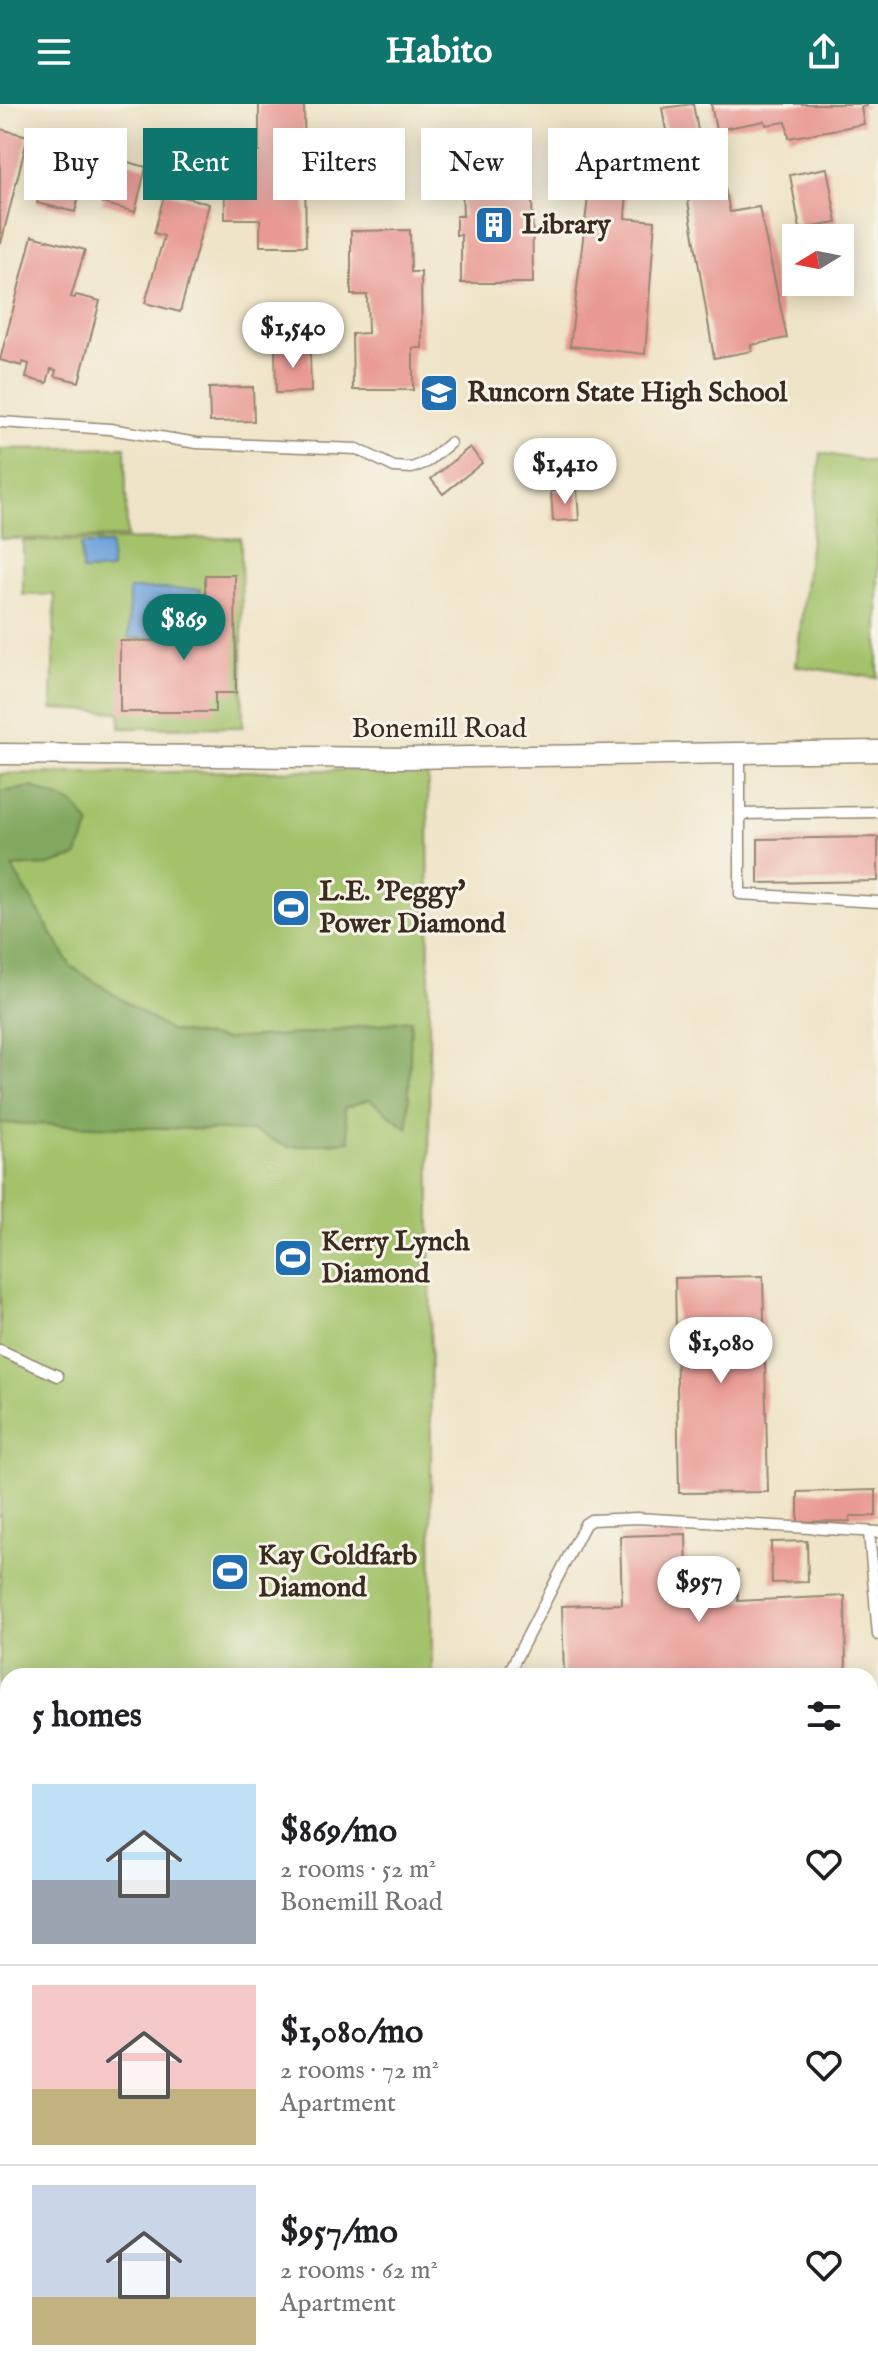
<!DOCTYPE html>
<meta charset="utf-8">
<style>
:root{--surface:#fff;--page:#f6f6f6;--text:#202124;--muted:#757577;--line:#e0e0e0;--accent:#0f766e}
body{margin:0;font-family:"IM FELL English",serif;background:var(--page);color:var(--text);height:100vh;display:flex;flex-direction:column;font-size:30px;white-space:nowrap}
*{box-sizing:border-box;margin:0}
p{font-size:26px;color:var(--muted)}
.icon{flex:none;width:44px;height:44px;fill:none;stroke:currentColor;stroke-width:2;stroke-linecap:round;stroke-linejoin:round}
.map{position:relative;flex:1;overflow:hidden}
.side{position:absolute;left:0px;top:1564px;width:878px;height:712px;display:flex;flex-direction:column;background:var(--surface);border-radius:24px 24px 0 0;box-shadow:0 4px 20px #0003}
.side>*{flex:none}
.top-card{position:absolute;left:24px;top:24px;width:830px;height:72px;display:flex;gap:16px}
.needle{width:52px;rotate:260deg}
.controls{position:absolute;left:782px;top:120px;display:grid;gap:16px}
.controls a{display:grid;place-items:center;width:72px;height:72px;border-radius:0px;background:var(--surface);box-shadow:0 4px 20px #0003;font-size:40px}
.price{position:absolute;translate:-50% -68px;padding:0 18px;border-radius:28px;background:#fff;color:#222;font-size:26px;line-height:52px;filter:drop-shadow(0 2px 4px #0008)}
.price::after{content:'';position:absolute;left:50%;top:48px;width:24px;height:18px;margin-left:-12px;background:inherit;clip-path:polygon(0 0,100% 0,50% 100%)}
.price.active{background:var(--accent);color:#fff}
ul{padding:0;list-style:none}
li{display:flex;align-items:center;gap:24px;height:200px;padding:0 32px}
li+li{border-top:2px solid var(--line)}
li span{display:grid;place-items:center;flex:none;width:224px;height:160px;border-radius:0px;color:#555}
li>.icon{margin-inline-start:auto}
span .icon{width:96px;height:96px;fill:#fffc;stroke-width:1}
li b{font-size:34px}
h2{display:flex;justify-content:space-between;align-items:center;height:96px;padding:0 32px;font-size:34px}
.chip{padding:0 28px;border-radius:0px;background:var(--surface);box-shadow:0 4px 20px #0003;font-size:28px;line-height:72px}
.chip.active{background:var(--accent);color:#fff}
header{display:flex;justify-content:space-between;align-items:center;height:104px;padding:0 32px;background:var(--accent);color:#fff;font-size:36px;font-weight:700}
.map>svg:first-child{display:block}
</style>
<header><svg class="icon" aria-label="menu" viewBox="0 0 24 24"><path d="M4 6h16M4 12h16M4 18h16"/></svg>Habito<svg class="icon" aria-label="share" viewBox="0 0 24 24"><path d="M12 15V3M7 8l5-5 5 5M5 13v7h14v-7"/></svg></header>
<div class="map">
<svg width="878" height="2276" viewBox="0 0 878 2276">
<rect width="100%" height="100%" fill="#f7f3e8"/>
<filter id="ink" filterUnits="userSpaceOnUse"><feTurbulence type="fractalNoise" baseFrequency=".0125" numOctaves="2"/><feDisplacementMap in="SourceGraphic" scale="16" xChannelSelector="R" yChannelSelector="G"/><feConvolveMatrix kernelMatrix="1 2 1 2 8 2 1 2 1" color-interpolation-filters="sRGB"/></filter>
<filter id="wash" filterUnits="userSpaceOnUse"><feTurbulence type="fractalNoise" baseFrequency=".006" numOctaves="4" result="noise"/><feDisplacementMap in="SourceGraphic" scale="32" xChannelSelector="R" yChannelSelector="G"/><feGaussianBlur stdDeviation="1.8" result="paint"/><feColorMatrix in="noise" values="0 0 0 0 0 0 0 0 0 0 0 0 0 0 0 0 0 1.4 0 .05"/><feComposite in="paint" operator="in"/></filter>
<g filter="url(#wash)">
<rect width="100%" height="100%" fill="#efe4c7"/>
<path fill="#a3c26a" stroke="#6f7644" stroke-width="2" d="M125,343L127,433L0,435V345Z
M821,349L878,359V574L796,562Z
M241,434L243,623L120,624V608L52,605L55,491H23V437Z
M428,665L432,1572H8V2268H435V2276H0V670Z"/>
<path fill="#82a85e" stroke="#5e693e" stroke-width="2" d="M32,683L74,700L90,721L76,753L48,761L12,763L71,862L170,927L225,935L304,930L411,916L408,1024L369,995L344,1004L350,1037L288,1043L253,1027L0,1019V688Z"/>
<path fill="#6fa3db" stroke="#55667c" stroke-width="2" d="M81,440H111V466L82,467Z
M129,485H200V534H129Z"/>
<g id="blocks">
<path fill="#e99993" d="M259,0H304L306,142H260V115H225L224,48H259Z
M693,0L699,32L668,37L662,4Z
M711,0H867V2L861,3L864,20L789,34L786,18L766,21L765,17L716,26Z
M0,25L28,32L1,139H0Z
M53,35L91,45L75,108L37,99Z
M113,54L146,63L135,108L102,99Z
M827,64L837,119L800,125L790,71Z
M532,80L533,179H461V131H456V112H463L462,81Z
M725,84L730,108L759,103L787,234L751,241L752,247L714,254L687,91Z
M589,85L627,89L625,114L655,117L645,250L570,242Z
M165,88L209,100L180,208L145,199L164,132L154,129Z
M410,126L411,168H421L422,244H413V286H353L352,230L368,229L367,191H351V127Z
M32,132L85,146L71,193L75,194L76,191L100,197L79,278L55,272L56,266L51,265L47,279L26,274L29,260L23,258L22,262L0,256Z
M310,244L311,288L276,289L275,245Z
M253,283L254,317L210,318L209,284Z
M470,343L482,359L443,390L431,375Z
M577,386L579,416L553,417L551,387Z
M205,471H235L236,589H215V608H120V537L206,536Z
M878,733V777L758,779V735Z
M763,1172L768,1388L679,1389L675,1174Z
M876,1386V1412H850V1417L798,1418V1388Z
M686,1430L687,1470L738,1466V1497L845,1492L846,1572H564L562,1502L622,1500L620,1432Z
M807,1437L808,1478L772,1479L771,1438Z
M870,1599H878V1996H870Z
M870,2029H878V2067H870Z
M870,2075H878V2110L870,2111Z
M67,2268H181L180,2276H67Z"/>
</g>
</g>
<g filter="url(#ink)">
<use href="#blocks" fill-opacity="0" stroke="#958772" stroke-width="2"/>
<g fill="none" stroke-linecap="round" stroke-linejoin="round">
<defs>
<path id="lane" d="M0,318L110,325L197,339L357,345L394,363L412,364L427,358L450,339
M740,650V710L878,708
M740,710V790L878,798
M0,1246L58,1272
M869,1428L878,1531
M507,1572L585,1420L591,1416L637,1414L878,1428
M870,2015H878
M654,2268L669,2276
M558,2276L563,2268
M754,2276L764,2268"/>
<path id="street" d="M0,650L405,654L878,647"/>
</defs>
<use href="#lane" stroke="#958772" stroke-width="13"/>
<use href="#street" stroke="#958772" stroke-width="23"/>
<use href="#lane" stroke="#fff" stroke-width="10"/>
<use href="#street" stroke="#fff" stroke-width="20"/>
<defs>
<path id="rail" d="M870,2214L878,2202
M832,2276L837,2268
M872,2276L878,2266"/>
</defs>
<use href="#rail" stroke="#3b2a1e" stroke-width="9"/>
<use href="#rail" stroke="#f7f3e8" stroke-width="6" stroke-dasharray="18" stroke-linecap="butt"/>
</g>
</g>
<defs>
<symbol id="building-square" viewBox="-11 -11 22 22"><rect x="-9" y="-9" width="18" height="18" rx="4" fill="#1f6fb2" stroke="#f7f3e8"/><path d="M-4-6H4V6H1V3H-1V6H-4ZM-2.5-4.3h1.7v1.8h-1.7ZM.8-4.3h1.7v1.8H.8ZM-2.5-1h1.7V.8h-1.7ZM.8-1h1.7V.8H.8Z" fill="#fff"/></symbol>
<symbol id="school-square" viewBox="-11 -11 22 22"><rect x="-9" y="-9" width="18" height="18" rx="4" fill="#1f6fb2" stroke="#f7f3e8"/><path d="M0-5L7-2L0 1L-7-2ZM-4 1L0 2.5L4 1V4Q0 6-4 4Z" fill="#fff"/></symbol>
<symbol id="stadium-square" viewBox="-11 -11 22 22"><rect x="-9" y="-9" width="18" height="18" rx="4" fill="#1f6fb2" stroke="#f7f3e8"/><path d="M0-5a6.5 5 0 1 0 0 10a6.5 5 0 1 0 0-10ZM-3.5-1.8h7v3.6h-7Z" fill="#fff"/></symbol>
</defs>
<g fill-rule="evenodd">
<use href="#building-square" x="472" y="99" width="44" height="44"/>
<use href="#school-square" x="417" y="267" width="44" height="44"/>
<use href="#stadium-square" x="269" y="782" width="44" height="44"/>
<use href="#stadium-square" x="271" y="1132" width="44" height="44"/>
<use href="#stadium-square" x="208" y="1446" width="44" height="44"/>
</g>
<g text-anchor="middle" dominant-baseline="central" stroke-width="6" stroke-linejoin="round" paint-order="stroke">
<g font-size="28" font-weight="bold" fill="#3b2a1e" stroke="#f7f3e8" text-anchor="start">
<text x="522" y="121">Library</text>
<text x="467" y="289">Runcorn State High School</text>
<text x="319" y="788">L.E. 'Peggy'<tspan x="319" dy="32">Power Diamond</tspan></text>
<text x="321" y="1138">Kerry Lynch<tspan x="321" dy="32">Diamond</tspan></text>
<text x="258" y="1452">Kay Goldfarb<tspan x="258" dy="32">Diamond</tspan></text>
</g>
<g font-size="28" fill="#3b2a1e" stroke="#f7f3e8">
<text x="439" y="625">Bonemill Road</text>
</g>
</g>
</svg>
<div class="controls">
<a><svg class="needle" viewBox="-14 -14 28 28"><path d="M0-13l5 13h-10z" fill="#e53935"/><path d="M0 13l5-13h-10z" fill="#757577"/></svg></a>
</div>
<b class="price" style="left:293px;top:266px">$1,540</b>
<b class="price" style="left:565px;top:402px">$1,410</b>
<b class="price active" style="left:184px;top:558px">$869</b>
<b class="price" style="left:721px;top:1281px">$1,080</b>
<b class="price" style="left:699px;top:1520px">$957</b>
<div class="top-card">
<a class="chip">Buy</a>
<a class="chip active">Rent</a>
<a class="chip">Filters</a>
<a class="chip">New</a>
<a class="chip">Apartment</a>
</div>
<section class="side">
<h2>5 homes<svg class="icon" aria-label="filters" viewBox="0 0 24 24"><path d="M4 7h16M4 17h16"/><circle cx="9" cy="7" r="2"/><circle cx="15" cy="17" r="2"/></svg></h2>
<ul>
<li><span style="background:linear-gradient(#bfe0f5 60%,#9aa5b1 0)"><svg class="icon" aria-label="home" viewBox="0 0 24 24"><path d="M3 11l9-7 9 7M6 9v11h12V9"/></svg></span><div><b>$869/mo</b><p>2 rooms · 52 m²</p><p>Bonemill Road</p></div><svg class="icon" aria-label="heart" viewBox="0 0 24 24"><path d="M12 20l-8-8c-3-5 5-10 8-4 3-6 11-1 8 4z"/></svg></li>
<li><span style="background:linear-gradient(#f6c9c9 65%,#c2b280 0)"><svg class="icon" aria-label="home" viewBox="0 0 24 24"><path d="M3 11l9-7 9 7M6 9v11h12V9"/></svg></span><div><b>$1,080/mo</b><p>2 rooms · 72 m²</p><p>Apartment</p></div><svg class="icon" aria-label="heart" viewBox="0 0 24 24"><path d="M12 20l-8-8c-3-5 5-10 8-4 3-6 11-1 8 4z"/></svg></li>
<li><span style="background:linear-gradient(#c9d6e8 70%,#c2b280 0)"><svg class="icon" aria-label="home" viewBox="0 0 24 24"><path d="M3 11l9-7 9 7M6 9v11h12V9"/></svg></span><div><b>$957/mo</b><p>2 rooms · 62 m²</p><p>Apartment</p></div><svg class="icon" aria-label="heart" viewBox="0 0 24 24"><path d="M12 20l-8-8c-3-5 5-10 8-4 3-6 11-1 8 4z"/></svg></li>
</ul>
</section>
</div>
